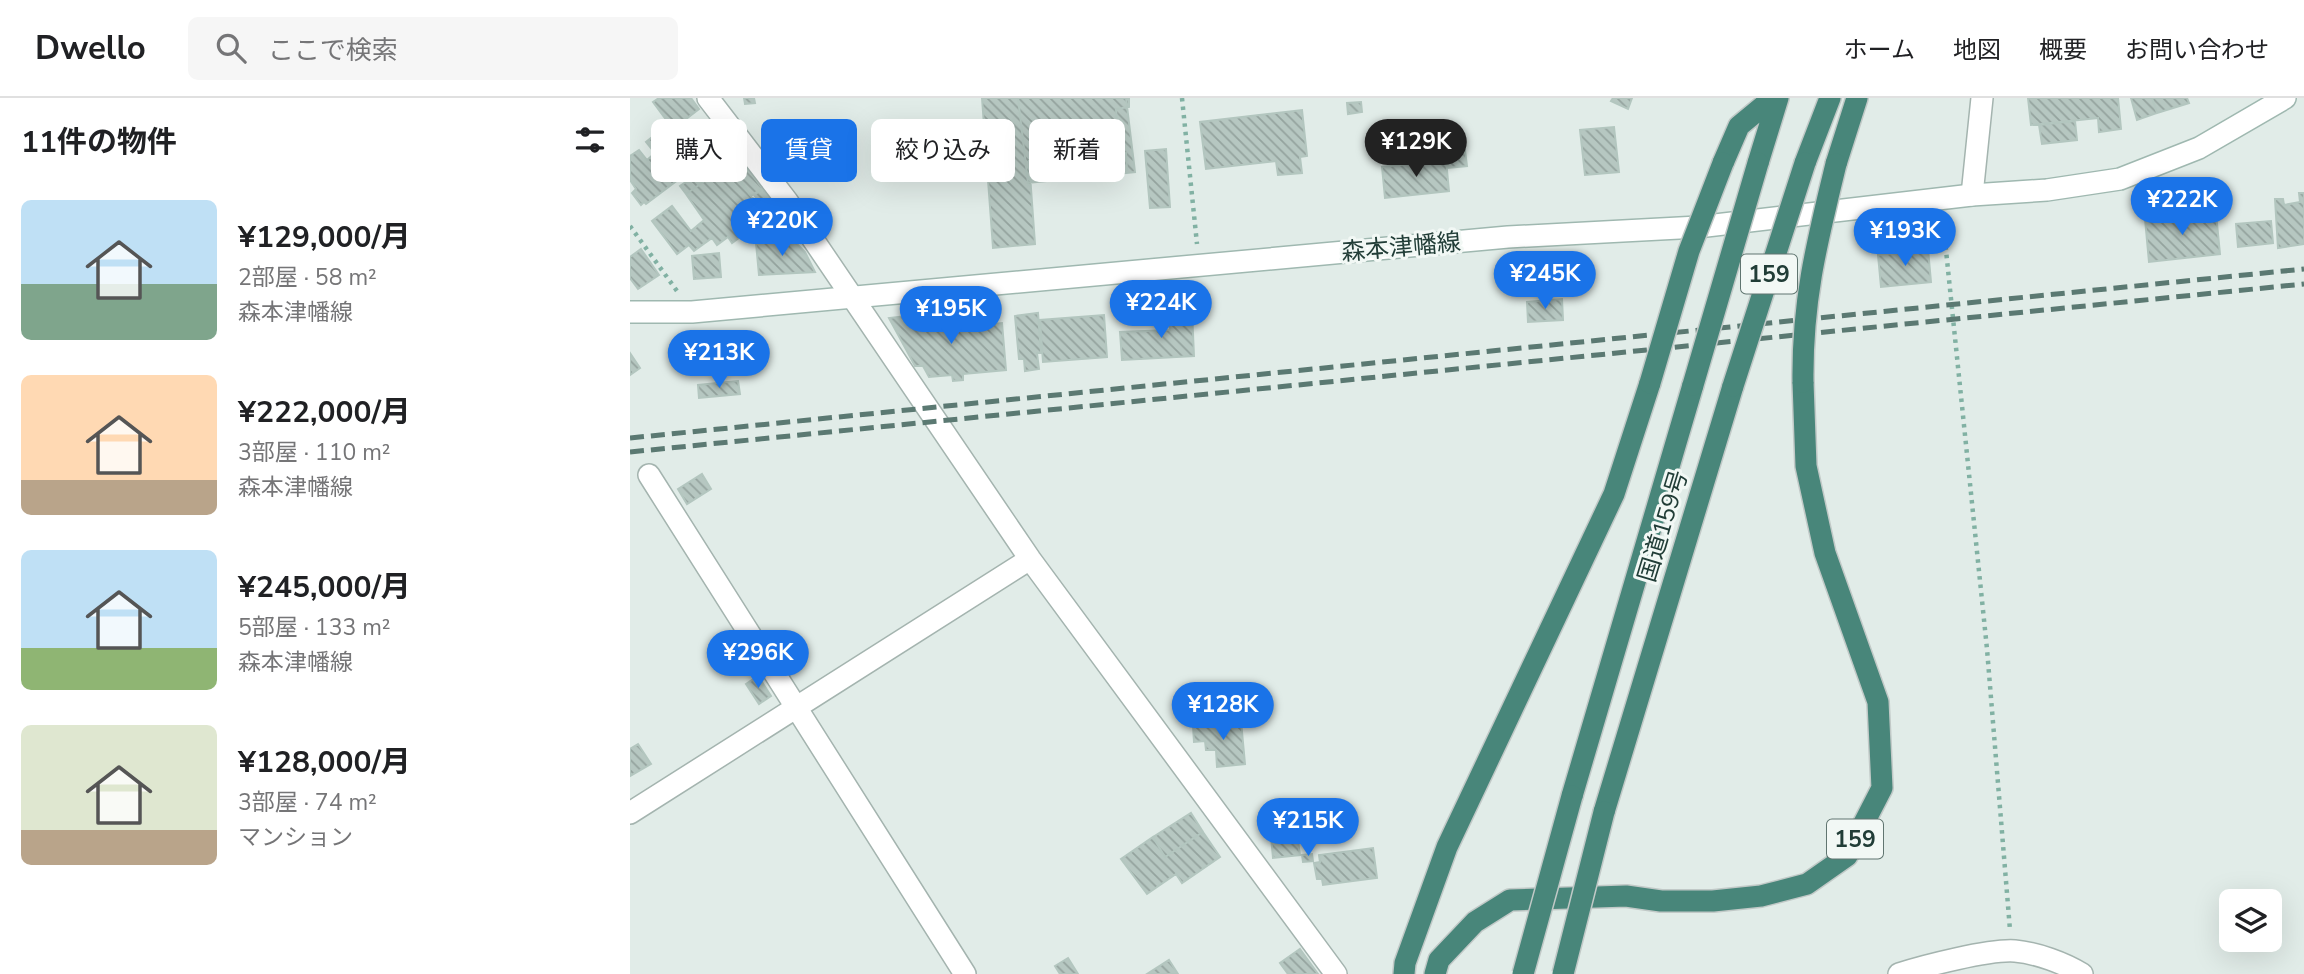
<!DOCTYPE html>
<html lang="ja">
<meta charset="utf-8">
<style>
:root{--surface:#fff;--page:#f6f6f6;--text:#202124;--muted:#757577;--line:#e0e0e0;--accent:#1a73e8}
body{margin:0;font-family:"Nunito Sans","Noto Sans JP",sans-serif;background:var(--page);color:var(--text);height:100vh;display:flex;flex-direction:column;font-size:26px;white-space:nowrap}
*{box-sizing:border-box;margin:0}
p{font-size:23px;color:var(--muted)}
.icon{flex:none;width:38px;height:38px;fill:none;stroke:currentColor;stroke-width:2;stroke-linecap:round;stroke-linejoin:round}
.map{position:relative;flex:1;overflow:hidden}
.panel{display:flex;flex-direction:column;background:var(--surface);width:630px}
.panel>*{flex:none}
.hud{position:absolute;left:21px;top:21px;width:665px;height:63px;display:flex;gap:14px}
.buttons{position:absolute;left:1589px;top:791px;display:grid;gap:14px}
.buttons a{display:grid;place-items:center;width:63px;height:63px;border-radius:10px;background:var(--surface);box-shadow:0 7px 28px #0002;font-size:35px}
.price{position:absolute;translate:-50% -60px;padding:0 16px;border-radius:24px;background:var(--accent);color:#fff;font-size:23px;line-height:46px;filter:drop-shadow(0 2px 4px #0008)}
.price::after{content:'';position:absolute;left:50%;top:42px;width:21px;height:16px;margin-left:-10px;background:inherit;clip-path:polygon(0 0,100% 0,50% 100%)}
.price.on{background:#222;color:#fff}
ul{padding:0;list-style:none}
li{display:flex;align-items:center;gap:21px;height:175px;padding:0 21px}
li span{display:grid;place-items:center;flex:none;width:196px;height:140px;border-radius:10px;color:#555}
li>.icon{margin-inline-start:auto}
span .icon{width:84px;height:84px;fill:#fffc;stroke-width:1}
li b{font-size:30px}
h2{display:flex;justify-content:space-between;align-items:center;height:84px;padding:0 21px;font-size:30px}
.chip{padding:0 24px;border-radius:10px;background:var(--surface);box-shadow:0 7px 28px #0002;font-size:24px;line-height:63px}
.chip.on{background:var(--accent);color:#fff}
header{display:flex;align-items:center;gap:42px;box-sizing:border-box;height:98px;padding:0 35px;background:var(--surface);border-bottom:2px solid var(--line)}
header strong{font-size:33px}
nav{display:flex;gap:38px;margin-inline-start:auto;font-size:24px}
.search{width:490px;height:63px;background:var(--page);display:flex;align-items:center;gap:18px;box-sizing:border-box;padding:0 24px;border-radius:10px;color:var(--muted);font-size:26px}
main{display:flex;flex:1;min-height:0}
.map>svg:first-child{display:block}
</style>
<header>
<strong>Dwello</strong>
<div class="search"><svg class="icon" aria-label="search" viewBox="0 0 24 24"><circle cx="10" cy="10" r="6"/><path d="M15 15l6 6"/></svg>ここで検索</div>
<nav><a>ホーム</a><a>地図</a><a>概要</a><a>お問い合わせ</a></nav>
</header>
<main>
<section class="panel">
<h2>11件の物件<svg class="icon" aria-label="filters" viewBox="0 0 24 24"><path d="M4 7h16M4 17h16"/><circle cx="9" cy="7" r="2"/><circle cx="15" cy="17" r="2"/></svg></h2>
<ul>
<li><span style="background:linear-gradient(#bfe0f5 60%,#7fa58c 0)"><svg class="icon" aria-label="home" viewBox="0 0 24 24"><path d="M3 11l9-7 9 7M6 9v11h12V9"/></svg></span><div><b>¥129,000/月</b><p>2部屋 · 58 m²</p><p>森本津幡線</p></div></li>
<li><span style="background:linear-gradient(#ffd9b3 75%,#b9a48a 0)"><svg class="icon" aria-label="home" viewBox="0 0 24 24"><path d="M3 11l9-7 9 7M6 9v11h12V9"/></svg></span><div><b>¥222,000/月</b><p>3部屋 · 110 m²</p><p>森本津幡線</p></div></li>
<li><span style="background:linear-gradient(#bfe0f5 70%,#8fb573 0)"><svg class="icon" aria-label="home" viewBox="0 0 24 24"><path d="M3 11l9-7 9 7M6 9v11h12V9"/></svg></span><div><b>¥245,000/月</b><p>5部屋 · 133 m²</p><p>森本津幡線</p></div></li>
<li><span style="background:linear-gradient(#dfe7d0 75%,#b9a48a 0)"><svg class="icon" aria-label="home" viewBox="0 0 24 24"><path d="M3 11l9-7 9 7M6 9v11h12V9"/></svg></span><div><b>¥128,000/月</b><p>3部屋 · 74 m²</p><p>マンション</p></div></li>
</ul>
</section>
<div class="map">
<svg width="1674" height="876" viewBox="0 0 1674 876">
<defs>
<pattern id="building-back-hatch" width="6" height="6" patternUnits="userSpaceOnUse" patternTransform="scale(1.75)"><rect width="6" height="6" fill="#b6c7c1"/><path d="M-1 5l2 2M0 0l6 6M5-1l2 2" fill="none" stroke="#94a39e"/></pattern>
</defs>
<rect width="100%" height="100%" fill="#e1ece8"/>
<path fill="url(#building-back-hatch)" stroke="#b3c6bf" stroke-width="2" d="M29,0H61L69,11L43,31L23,4Z
M114,0H124L125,5L115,6Z
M352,0H499V9L486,11L489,56L399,63L405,146L363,150Z
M388,0H496L505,74L398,85Z
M983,0H1002L998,11L981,3Z
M1398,0H1488L1491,31L1469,34L1468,20L1401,27Z
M1398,0H1488L1491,31L1469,34L1468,20L1401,27Z
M1501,0H1522L1527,15L1507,22Z
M1522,0H1557L1559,5L1527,15Z
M731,4L732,14L718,16L717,5Z
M672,12L677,58L670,59L672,75L648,77L646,63L576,71L570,24Z
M1445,23L1447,42L1412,46L1409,27Z
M984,29L989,74L955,77L950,32Z
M30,33L46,53L43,55L48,61L50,59L61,72L16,106L14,104L11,107L2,95L6,91L0,82V58L9,52L17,62L25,55L16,44Z
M82,35L95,51L79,63L66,47Z
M536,51L540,109L520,110L515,53Z
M835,52L837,68L818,70L816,54Z
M496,55L497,72L450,76L449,59Z
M111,62L132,90L121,98L100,70Z
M816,62L819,93L755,100L752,69Z
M445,66L446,77L408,80L407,70Z
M80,67L86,75L56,96L50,88Z
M98,67L137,119L102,145L98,139L87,147L82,140L64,153L59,147L47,156L22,123L42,108L61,133L74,122L56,96Z
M133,91L158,124L149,130L124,97Z
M1669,95H1674V146L1648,150L1645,101H1653L1654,107L1670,104Z
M1586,115L1590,156L1519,164L1515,121Z
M1641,123L1643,145L1608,149L1606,126Z
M163,142L175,154L185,174L129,177L126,145Z
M11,151L29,177L8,191L0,180V159Z
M1298,151L1301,184L1251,189L1248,157Z
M89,155L91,179L64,181L62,158Z
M932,201L933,222L898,224L897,204Z
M562,213L564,258L492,262L490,234L540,232L539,215Z
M311,214L313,231L372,225L376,272L333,276V282L323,283L322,277L299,279L293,268H285L259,220Z
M408,215L411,255H407L409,271L395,273L394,261H389L385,218Z
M474,217L477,259L413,264L410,222Z
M0,255L10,270L0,277Z
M108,283L110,296L69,300L68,287Z
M72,376L81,391L57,406L48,391Z
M128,578L141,598L129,606L116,586Z
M611,623L615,666L587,669L586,652H576L575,643L564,644L563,628Z
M8,646L21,666L0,678V651Z
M561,715L573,734L535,759L523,739Z
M573,734L590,759L552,785L546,776L517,796L491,761L523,739L535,759Z
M573,734L590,759L552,785L546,776L517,796L491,761L523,739L535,759Z
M667,736L670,757L643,760L641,739Z
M743,750L747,780L693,787L692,781H687L684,765L690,764L689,757Z
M682,756L683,763L673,764L672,757Z
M670,851L688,876H658L650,865Z
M438,860L448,876H430L425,868Z
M539,862L548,876H517Z"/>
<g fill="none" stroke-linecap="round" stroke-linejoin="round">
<defs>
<path id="minor" d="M78,0L157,103L400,461L706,876
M1342,97L1352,0
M19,377L335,876
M0,715L400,461"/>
<path id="tertiary" d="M1269,876C1294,868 1360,851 1385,853C1407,855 1434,865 1452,876"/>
<path id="secondary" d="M0,214H62L878,139L1068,129L1342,97L1417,92L1490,81L1569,50L1655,0"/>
<path id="trunk" d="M1093,65L1109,28L1143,0
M1128,65L1148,0
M1175,65L1200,0
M1206,66L1227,0
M942,698L1063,287
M974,714L1103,288
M774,876L775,865L817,749L984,396L1020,285
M805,876L809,862L845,824L880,802L996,798L1031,803H1083L1131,798L1177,786L1217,758L1252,690L1248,604L1195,455L1176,368L1173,284"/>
</defs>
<use href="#minor" stroke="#a4b4af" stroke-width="24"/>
<use href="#tertiary" stroke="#a4b4af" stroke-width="24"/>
<use href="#secondary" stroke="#9fb8b0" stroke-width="24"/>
<use href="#trunk" stroke="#c1c9c7" stroke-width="24"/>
<path stroke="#81b1a3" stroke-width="4.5" stroke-dasharray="3.5 5" stroke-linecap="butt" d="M552,0L567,146
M1313,123L1357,551L1380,832
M0,128L47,193"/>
<use href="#minor" stroke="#fff" stroke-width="21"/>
<use href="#tertiary" stroke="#fff" stroke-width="21"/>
<use href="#secondary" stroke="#fff" stroke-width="21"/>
<use href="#trunk" stroke="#48867a" stroke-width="21"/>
<path stroke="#5b7972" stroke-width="5" stroke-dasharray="14 7" stroke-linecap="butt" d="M0,340L1674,171
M0,354L1674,186"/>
<defs>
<path id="trunk-bridge" d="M1173,284C1172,202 1187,144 1206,66
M1020,285L1059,153L1093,65
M1063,287L1128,65
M1103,288L1175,65
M893,876L942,698
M933,876L974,714"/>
</defs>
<use href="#trunk-bridge" stroke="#c1c9c7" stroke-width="24" stroke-linecap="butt"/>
<use href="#trunk-bridge" stroke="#48867a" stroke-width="21"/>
</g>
<g text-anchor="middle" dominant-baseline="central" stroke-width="6" stroke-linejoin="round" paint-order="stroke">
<g fill="#f2f8f5" stroke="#607570" stroke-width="2">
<rect x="1111" y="156.5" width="56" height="39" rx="5"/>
<rect x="1197" y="721.5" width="56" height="39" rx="5"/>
</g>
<g font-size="23" font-weight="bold" fill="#213d37">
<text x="1139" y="176">159</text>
<text x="1225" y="741">159</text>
</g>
<g font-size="24" fill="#213d37" stroke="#f2f8f5">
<text transform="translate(771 149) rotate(-5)">森本津幡線</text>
<text transform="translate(1033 428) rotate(-73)">国道159号</text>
</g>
</g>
</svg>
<div class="buttons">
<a><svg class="icon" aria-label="layers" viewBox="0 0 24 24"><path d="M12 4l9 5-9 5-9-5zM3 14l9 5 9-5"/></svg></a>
</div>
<b class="price on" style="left:786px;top:81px">¥129K</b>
<b class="price" style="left:1552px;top:139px">¥222K</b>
<b class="price" style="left:152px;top:160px">¥220K</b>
<b class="price" style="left:1275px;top:170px">¥193K</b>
<b class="price" style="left:915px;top:213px">¥245K</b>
<b class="price" style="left:531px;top:242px">¥224K</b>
<b class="price" style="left:321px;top:248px">¥195K</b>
<b class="price" style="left:89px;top:292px">¥213K</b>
<b class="price" style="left:128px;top:592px">¥296K</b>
<b class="price" style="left:593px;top:644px">¥128K</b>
<b class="price" style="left:678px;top:760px">¥215K</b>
<div class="hud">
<a class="chip">購入</a>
<a class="chip on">賃貸</a>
<a class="chip">絞り込み</a>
<a class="chip">新着</a>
</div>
</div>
</main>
